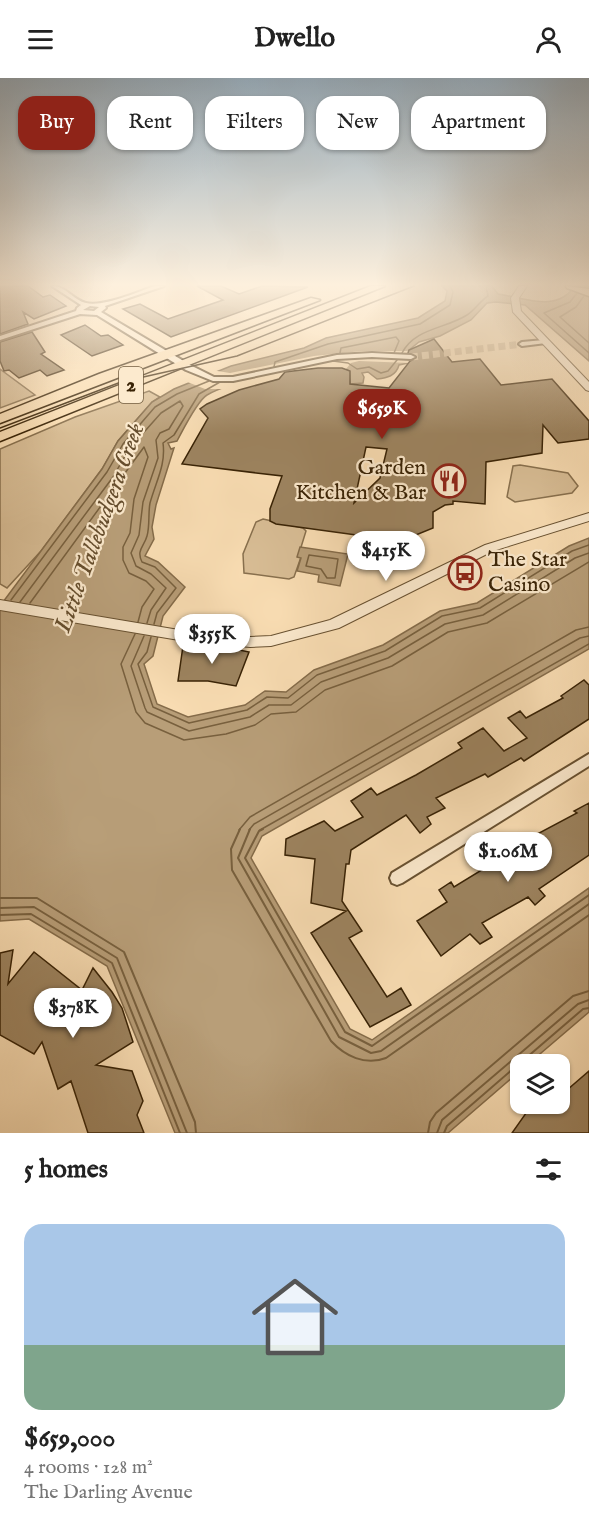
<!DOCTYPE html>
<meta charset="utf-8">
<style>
:root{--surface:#fff;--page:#f2f2f2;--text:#222;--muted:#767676;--accent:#8f2418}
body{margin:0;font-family:"IM FELL English",serif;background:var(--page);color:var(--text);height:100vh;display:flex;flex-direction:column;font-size:22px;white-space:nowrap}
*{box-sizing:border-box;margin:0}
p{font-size:20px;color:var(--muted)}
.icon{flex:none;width:33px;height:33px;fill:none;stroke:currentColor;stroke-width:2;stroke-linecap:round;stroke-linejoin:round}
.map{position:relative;height:1055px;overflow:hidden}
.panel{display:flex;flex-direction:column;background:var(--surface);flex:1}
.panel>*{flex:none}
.guide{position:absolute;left:18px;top:18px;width:554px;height:54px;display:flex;gap:12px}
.fabs{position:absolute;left:510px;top:976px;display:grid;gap:12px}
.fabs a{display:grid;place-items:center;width:60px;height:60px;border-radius:12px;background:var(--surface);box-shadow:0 2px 4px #0004;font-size:30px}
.price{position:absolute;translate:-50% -51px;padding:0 14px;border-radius:21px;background:#fff;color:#222;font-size:20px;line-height:39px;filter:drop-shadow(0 2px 3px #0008)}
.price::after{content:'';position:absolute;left:50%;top:36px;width:18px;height:14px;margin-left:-9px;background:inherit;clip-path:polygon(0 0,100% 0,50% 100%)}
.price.current{background:var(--accent);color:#fff}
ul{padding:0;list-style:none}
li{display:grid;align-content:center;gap:12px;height:318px;padding:0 24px}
li span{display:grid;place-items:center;height:186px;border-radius:18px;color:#555}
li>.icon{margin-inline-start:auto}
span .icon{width:108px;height:108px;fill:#fffc;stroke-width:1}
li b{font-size:26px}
h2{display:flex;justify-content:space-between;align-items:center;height:72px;padding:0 24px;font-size:26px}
.chip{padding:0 21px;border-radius:18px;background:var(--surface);box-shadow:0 2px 4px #0004;font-size:21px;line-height:54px}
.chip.current{background:var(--accent);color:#fff}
header{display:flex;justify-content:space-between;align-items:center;height:78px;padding:0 24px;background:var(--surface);font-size:27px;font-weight:800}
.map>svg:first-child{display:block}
</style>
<header><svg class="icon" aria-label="menu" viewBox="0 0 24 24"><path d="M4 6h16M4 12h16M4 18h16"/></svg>Dwello<svg class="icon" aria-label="person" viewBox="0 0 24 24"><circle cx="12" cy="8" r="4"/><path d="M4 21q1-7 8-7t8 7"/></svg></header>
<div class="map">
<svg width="589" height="1055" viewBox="0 0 589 1055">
<rect width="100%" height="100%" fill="#fadeb4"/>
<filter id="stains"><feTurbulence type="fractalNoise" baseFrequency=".00333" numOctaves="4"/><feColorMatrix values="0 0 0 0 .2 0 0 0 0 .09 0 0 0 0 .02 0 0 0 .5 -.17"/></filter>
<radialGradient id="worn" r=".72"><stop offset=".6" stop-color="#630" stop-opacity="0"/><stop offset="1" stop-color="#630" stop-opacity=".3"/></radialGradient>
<path fill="#d9be96" stroke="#88704e" stroke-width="1.5" d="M0,291L35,317L0,330Z
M149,313L160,319L152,324L118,363L102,391L41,473L7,510L0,506V371L75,339Z
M520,387L568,395L578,408L572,415L515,424L507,419L513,388Z
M263,441L303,450L306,453L298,479H301L294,499L289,501L244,495L243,476L256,444Z"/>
<path fill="#b89e78" stroke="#856c4a" stroke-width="1.5" d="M442,208H492L498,216C526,220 556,235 575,208H589V283L525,227L496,224L487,225L471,242L440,258L419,264L409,272V285L399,287C396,298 387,300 377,301L368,294L362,295L364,299L363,305L350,306L349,293L346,291C319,284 231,303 207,317C197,323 183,352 177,363L168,365L171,371L174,370L156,427L152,449L154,461L145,478L158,484L185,509L163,538L153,578L144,586L157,626L188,639L245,627L265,613L286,614L314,592L383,567L440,533L477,525L569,468L589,460V571L262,758L251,780L350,951L372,962L589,810V934L527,987H520V993L448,1055H175L107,888L29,841L0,843V528L102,391L118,363L152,324L174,311L231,288L304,270L326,260L418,240L445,223L447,213Z
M300,469L348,476L340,508L318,504L319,497L297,493L301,480L297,479Z"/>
<path fill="#fadeb4" d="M362,273H409L408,277L412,278L409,285L359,283L351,285L346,291L289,293L280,299L228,311H205L185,303L211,292L230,295L314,278Z"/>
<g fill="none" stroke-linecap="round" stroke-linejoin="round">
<path stroke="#78603e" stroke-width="1.5" d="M577,215L570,224L544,235L589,275
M584,218L576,229L560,239L589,265
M340,275L341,270L396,259L399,263L394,275
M402,275C415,250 445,251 467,237C475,232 480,223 488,218L486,208
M333,283L348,285L357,291L369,289L381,295L388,293L397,282
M274,289L275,284L328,266L420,246L450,227L453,214L450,208
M309,477L338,481L335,500H327L321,491L306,488Z
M11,522L107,394L123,366L155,329L177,316L209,303
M20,524L113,399L129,371L161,335L180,323L183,328L169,351L160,355L156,362L158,380L143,424L139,457L131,475L136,488L151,496L166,510L151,532L147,545
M30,525L144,369L148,379L134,421L130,455L123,469V482L129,495L146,503L154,511L142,529L138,544
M154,546L157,535L176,510L155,489L142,484C136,472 144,469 147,458C150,448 148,435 150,425C156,403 166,387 163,365L174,357L199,316L220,304
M135,556L121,586L136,634L145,645L184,662L226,656L255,647L271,636L296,634L325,612L392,588L448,554L487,545L589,484
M144,558L131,588L145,630L147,634L189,653L250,639L269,627H291L321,604L388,580L445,546L483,537L575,480L589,475
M151,559L147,574L138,586L153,629L189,645L247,632L267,619L288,620L317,597L385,573L442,538L480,530L572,473L589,467
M239,752L250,739L576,552L589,549
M249,752L254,746L580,560L589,558
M260,752L589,566"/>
<path stroke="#78603e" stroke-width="2" d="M240,751L231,771L232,792L331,963C345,978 365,988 386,980L589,837
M250,751L238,780L339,959L371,975L381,973L589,826
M263,751L259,753L245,780L345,954L372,968L589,817
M0,820H37L124,874L195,1044L196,1055
M0,830L34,829L117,880L187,1055
M0,837L31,836L112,885L180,1055
M523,987L526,980L583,931L589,930
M428,1055L430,1044L436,1035L573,918L589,913
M437,1055L442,1042L578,926L589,922
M444,1055L447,1048L514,990L520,988"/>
</g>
<path fill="#9d8460" stroke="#382205" stroke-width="1.5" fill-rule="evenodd" d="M0,208H28L43,219L50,217L66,228L34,241L23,234L28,246L0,256Z
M197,208H221L239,216L262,208L308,209L171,259L123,231L140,226L168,241L223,222Z
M85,247L101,258L108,257L123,267L92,278L61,257Z
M32,254L45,274L41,276L64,292L47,298L40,292L19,300L9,292L4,293L0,283V264Z
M434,261L452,284L480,281L501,307L552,301L589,343V361L558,365L543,347L542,375L486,384L485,426L453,423V426L445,427L433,434V450L411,459L386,454L371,459L276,446L270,443V431L282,398L182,386L208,340L200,331L207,326L239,312L279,301L285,294L318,290H342L350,293V306L389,310L410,283L417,280L408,275L409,272ZM366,369L387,371L380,400L354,425Z
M183,568L225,569L249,574L236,608L208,603H178Z
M584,602L589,607V641L524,683L521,680L488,699L485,696L436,720L445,730L427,739L431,746L420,755L406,737L351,772L349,786H346L342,823L362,853L349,860L387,919L401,910L411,927L370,949L311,855L346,833L311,825L315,781L285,777L286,761L324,743L335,753L363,739L351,723L371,710L377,717L416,697L462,670L458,665L483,650L504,673L527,660L508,640L520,633L526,640L563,620L561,618Z
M589,725V777L539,811L545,818L535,827L528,819L482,845L492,859L480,866L470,856L441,878L417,843L447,824L439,812L451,804L454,809L493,785L495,788L514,776L509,771L577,735L574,733Z
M13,872L8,906L34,874L82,912L93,890L112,914L122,930L133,964L96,987L132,993L143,1023L137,1037L144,1055H88L71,1003L58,1011L42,964L34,976L0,957V875Z
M589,993V1055H512L531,1028L539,1035L550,1026H560V1018Z"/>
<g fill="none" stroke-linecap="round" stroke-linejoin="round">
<path stroke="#d3b891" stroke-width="7" stroke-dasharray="7 4" stroke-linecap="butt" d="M411,279L522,266"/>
<defs>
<path id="minor" d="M52,208C66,208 73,222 86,225C104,229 137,214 155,208H164L105,228L106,230L101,234L192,288L214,299H233L337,277L372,275L411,277L415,279L411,281L372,279L337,281L233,303H213L186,292L97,237L80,236L0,262V258L76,233L77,230L81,227ZM90,228L99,229L94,233L83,232Z
M544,262L547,264L546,265L522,268L519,266L522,264Z
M589,676V688L402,805L397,807L392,805L390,800L392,795Z"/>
<path id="tertiary" d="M519,208H527L519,220L521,233L589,304V313L586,312L513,234L511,220Z
M589,435V443L493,473L339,550L271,568L250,569L179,562L0,532V522L179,552L250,559L271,558L330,542L485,467Z"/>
<path id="primary" d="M566,208L589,211V218L567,210Z"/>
<path id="trunk" d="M371,208H385L0,363V354Z
M311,220L320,222L0,345V336L99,296Z"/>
</defs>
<use href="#minor" stroke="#685131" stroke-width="4"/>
<use href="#tertiary" stroke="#685131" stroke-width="2"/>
<use href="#primary" stroke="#382205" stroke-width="3"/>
<use href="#trunk" stroke="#382205" stroke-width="3"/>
<use href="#minor" fill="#fceace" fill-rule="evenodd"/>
<use href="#tertiary" fill="#fceace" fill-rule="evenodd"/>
<use href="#primary" fill="#fadeb4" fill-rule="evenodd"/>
<use href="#trunk" fill="#fadeb4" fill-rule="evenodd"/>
<path stroke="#382205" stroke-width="1.5" d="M0,350L121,304L237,278L414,208"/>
</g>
<linearGradient id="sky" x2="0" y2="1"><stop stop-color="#95abbb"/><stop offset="0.58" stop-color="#fdf0dd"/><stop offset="1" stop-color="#fdf0dd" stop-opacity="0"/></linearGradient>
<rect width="589" height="356" fill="url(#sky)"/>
<defs>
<symbol id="restaurant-ring" viewBox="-11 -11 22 22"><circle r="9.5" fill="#fceace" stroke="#8f2418" stroke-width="1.5"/><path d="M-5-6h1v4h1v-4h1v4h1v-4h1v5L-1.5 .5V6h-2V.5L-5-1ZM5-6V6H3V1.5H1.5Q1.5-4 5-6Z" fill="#8f2418"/></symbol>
<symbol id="bus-ring" viewBox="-11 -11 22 22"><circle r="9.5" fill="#fceace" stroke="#8f2418" stroke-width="1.5"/><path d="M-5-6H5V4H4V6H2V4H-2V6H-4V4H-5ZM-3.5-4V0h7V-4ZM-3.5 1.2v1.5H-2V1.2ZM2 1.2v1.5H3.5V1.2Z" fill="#8f2418"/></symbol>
</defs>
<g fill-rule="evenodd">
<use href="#restaurant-ring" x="430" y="384" width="38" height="38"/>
<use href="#bus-ring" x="446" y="476" width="38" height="38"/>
</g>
<g text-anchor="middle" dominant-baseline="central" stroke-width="4.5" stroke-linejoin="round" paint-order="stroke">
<rect fill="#fceace" stroke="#735e41" stroke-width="1.5" x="119" y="289" width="24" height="36" rx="4.5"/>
<g font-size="21" font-weight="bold" fill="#382205">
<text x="131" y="307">2</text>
</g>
<g font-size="22" fill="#382205" stroke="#fceace" text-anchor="end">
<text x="426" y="390">Garden<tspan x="426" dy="25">Kitchen &amp; Bar</tspan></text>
<text x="488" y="482" text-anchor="start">The Star<tspan x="488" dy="25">Casino</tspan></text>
</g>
<g font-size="24" font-style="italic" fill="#654d2d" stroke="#fceace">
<text transform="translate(100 450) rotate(-70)">Little Tallebudgera Creek</text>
</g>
</g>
<rect width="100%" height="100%" filter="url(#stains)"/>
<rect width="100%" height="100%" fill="url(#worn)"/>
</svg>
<div class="fabs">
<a><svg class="icon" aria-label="layers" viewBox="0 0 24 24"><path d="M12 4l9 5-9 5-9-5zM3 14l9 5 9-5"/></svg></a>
</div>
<b class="price current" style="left:382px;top:362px">$659K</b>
<b class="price" style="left:386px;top:504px">$415K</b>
<b class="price" style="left:212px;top:587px">$355K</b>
<b class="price" style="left:508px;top:805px">$1.06M</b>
<b class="price" style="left:73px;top:961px">$378K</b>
<div class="guide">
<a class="chip current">Buy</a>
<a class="chip">Rent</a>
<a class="chip">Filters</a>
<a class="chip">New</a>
<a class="chip">Apartment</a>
</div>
</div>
<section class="panel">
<h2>5 homes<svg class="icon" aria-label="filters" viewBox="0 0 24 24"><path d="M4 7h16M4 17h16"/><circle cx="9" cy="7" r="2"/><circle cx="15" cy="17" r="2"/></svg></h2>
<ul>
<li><span style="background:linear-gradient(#a9c7e8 65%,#7fa58c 0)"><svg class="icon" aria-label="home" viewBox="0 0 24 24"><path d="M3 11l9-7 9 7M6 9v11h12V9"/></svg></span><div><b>$659,000</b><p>4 rooms · 128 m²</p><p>The Darling Avenue</p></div></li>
</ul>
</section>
